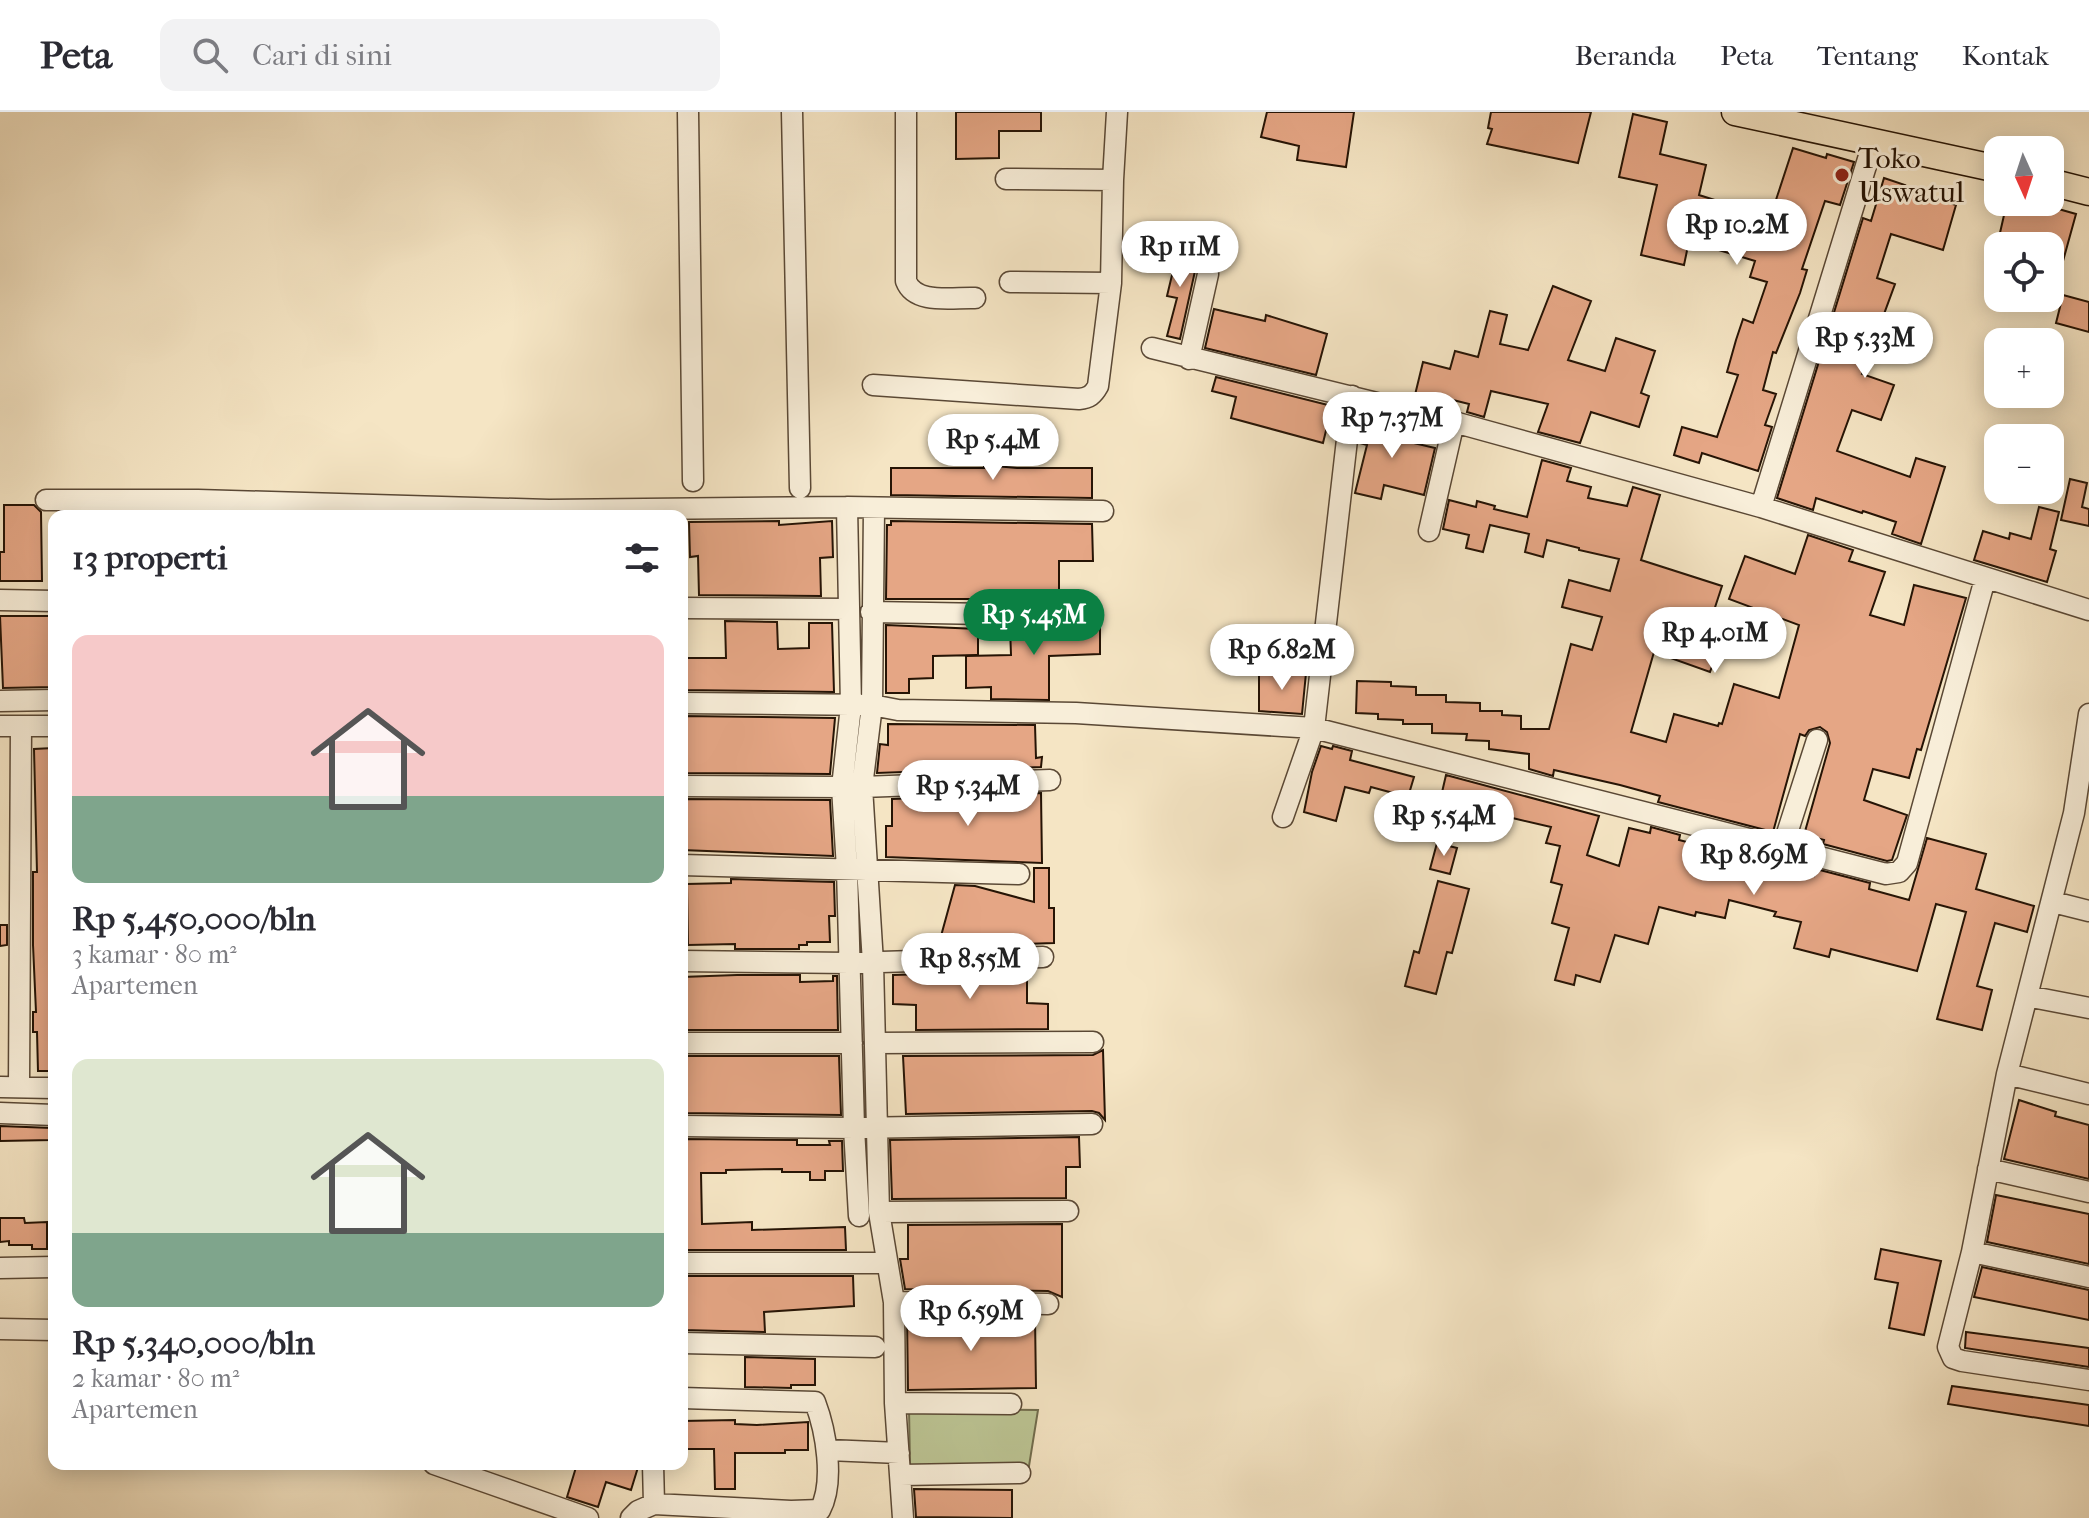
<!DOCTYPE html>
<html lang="id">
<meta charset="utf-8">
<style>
:root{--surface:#fff;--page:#f2f2f3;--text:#2b2b33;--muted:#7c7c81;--line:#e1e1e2;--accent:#0b8043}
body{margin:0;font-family:"IM FELL French Canon",serif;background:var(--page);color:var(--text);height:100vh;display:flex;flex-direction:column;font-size:30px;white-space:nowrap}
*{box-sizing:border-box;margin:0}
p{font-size:26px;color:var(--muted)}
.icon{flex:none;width:44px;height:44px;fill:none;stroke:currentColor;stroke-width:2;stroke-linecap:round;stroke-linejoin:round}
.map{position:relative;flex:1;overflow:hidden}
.details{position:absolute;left:48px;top:398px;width:640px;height:960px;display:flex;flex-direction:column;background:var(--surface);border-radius:16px;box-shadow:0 4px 20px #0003}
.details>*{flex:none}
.needle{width:52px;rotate:177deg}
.fabs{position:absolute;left:1984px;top:24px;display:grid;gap:16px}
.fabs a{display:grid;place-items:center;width:80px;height:80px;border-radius:16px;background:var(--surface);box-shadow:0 4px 20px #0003;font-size:40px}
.price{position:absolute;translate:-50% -68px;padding:0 18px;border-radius:28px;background:#fff;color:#222;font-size:26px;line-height:52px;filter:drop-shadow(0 2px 4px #0008)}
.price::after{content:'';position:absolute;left:50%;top:48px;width:24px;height:18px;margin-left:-12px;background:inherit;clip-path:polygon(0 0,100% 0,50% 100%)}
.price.selected{background:var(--accent);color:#fff}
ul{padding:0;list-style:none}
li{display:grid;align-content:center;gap:16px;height:424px;padding:0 24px}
li span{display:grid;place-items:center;height:248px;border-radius:16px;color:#555}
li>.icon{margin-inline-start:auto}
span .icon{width:144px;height:144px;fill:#fffc;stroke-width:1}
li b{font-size:34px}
h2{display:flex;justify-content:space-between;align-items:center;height:96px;padding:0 24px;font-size:34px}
header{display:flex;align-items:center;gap:48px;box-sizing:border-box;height:112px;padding:0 40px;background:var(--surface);border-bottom:2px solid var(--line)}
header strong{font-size:38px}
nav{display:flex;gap:44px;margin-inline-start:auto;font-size:28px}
.search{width:560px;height:72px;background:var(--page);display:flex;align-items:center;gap:20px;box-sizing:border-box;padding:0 28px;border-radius:16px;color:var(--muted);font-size:30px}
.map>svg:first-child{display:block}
</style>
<header>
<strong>Peta</strong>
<div class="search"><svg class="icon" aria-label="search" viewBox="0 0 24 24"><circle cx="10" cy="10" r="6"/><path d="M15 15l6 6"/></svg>Cari di sini</div>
<nav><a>Beranda</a><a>Peta</a><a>Tentang</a><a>Kontak</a></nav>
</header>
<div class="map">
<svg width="2089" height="1406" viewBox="0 0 2089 1406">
<rect width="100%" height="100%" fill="#f5e5c4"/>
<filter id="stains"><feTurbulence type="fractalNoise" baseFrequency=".0025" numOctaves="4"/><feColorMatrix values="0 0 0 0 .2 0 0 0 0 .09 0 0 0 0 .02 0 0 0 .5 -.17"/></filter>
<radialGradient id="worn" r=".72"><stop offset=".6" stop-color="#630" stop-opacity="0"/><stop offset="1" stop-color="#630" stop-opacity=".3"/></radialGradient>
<path fill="#bcc594" stroke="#716c4c" stroke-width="2" d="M909,1297L1038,1298L1029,1354L910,1353Z"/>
<path fill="#e5a685" stroke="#261405" stroke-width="2" d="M956,0H1041V19H999V46L956,47Z
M1267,0H1354L1346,55L1297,48L1299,34L1261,25Z
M1491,0H1591L1578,51L1487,32L1492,17L1488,16Z
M1633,2L1667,10L1660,42L1706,53L1699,83L1765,104L1766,98L1772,100L1793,36L1826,46L1827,42L1854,50L1840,93L1825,89L1802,157L1807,158L1800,181L1776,241L1773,240L1763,278L1776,282L1765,313L1772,315L1758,359L1702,341L1699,351L1674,343L1682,315L1717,325L1738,263L1727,260L1736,228L1743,207L1753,211L1767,170L1750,165L1755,149L1689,129L1684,153L1641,143L1657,73L1619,65Z
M1884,66L1905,73L1903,77L1956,93L1943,138L1891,122L1877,166L1895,172L1862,262L1894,273L1881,308L1852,298L1837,339L1910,365L1916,346L1945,355L1921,432L1892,422L1896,410L1863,399L1862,401L1816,386L1813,398L1777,386L1863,106L1871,109Z
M2007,90L2040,98L2041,92L2076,102L2055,178H2050V134H1997Z
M1165,141L1203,150L1195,159L1180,227L1167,224L1177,186L1167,184L1173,159L1162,156Z
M1553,174L1591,189L1568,248L1605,259L1616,226L1655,239L1641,281L1649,284L1639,315L1591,300L1580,331L1538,320L1548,292L1491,279L1484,305L1467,300L1469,292L1433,283L1431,291L1414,287L1423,250L1450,257L1455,239L1478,245L1490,199L1507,203L1500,232L1528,238Z
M2063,183L2089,190V220L2056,211Z
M1214,197L1265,209L1266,203L1327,222L1316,263L1205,236Z
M1216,265L1332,294L1323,331L1231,306L1236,285L1212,279Z
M1363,303L1405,314L1401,328L1435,336L1424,383L1384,373L1381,387L1355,381L1367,333L1360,331Z
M1542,348L1571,356L1567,369L1591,375L1588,386L1627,394L1633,375L1660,383L1641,448L1722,474L1705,526L1720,532L1710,560L1654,540L1631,620L1666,630L1674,602L1718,614L1719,611L1722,612L1734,572L1779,586L1799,513L1729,487L1745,444L1795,462L1808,423L1853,438L1849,449L1885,460L1870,503L1904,513L1914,473L1966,486L1921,638L1917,637L1909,666L1873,657L1864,688L1907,703L1892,748L1887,749L1823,732L1824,728L1804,723L1830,631L1827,620L1820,615L1809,618L1805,624L1800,622L1773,720L1658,690L1660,684L1620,673L1554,658L1553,664L1529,657V642L1489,637V629L1466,628L1467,622L1432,621V612H1403V608L1378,607V602L1356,601L1357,569L1391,570V574L1416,575V583H1446V590L1480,591V599H1502V603L1521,604V617H1549L1571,532L1592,538L1602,505L1562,495L1569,468L1610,479L1619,447L1579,438V436L1547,428L1543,445L1525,440L1529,422L1490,413L1483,440L1466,436L1469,423L1443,417L1449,388L1476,395L1477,389L1495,394L1494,397L1527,405Z
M984,353L1017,356H1092V386L891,383V356H984Z
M2070,367L2087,371L2082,395L2089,397V414L2061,408Z
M4,393H34L41,400L42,469H0V440H4Z
M2039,395L2059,400L2050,437L2056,439L2047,470L1974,448L1983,419L2009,427L2010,421L2031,427Z
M779,409V413L832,409L833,445L820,446L821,484L699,483L698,444L690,445L689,410Z
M891,409L1092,412L1093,449H1059V491L1000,489V487H886L887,413H891Z
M1100,497V542L1049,544V588L991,587V575L966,576V544L1011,543L1010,515L1057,516L1067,510L1068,498Z
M0,504H54V575L3,576Z
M725,509L777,510L778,537L809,536V511H832L834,580L682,578V546H726Z
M886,513L978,517V543L933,544V566L909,567V581H886Z
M1259,560L1306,561L1302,602L1259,599Z
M682,604L835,606L830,662L682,661Z
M888,612L1035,613L1036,646L1042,645L1041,655L877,661L880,632L888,633Z
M1321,634L1332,637L1333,634L1352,639L1350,648L1414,665L1408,685L1371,675L1369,681L1345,675L1336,709L1304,700L1312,660Z
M53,636L54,959H38L37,920H33V900H36L33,833V760H37L34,637Z
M1446,663L1599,704L1587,743L1619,754L1629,716L1650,721L1651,715L1680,723L1679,728L1715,737L1716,732L1785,750L1784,756L1814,764L1816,757L1870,771L1869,777L1909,788L1927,726L1986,742L1976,777L2034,794L2027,820L1995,811L1977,874L1992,878L1982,918L1937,907L1966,800L1936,792L1917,859L1831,837L1829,845L1794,836L1801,810L1774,804L1776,800L1729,788L1725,806L1696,800L1695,804L1659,795L1648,832L1615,823L1600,870L1576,863L1574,873L1555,868L1569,816L1552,811L1562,773L1551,770L1560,734L1546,731L1551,715L1508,705L1507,707L1440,689Z
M1041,681L1042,751L886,745V714H892V687Z
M682,687L830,688L833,744L682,738Z
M1432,690L1452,696L1443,730L1423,725Z
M1437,731L1457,736L1450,762L1430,757Z
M1034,756H1049V796H1054V831L938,835L955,773L975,774L1034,790Z
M731,767L834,770L835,804H829L830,830H807V833H799V837H735V832L688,833L687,772L731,771Z
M1438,769L1469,777L1452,841L1447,840L1436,882L1405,874L1414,839L1419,841Z
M0,813H7V833L0,834Z
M1027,859V891L1048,892V917L916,918V893L893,892V863Z
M737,863H800V870L833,869V864H837L838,918H686L682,865Z
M1103,938L1105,1008L1099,1001L1092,999L906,1002L903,944L1093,943Z
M682,944H839L841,1003L682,1001Z
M2019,988L2056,1000L2055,1004L2089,1013V1067L2004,1047Z
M0,1014L52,1016V1028L0,1029Z
M1079,1025L1080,1055H1066V1086L892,1087L890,1028Z
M682,1027L797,1028V1033H830L829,1029H842L843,1059H825V1068H810V1060H782V1057L726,1058V1061H701L702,1112L752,1110V1118L845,1115L846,1138H682V1101H686Z
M1996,1083L2089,1102V1152L1987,1130Z
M0,1106H24L25,1111L47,1110V1137H32V1133H9V1129L0,1130Z
M1062,1112V1185L1048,1179L905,1177L900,1147H908V1113Z
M1881,1137L1941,1149L1924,1223L1889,1216L1898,1171L1875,1167Z
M1982,1155L2089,1178V1208L1974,1185Z
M682,1164H853L854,1194L764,1200L765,1220L682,1218Z
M907,1203L1035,1205L1036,1276L908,1278Z
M1966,1220L2089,1236V1255L1965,1236Z
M745,1245L815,1247V1273H791V1276L745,1275Z
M1952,1274L2089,1293V1314L1948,1292Z
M735,1308V1312L757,1313L808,1310V1338H785V1341H735V1377H715L714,1337H682V1309Z
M577,1352H639L631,1378L606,1370L598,1395L567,1385Z
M914,1377L1012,1378V1406L916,1405Z"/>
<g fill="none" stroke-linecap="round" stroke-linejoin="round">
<defs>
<path id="minor" d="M688,0L693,369
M792,0L800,376
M906,0V169C915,193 953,185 975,186
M1006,67L1113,68
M1010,170L1111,171
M1152,236L1454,310L1761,395L2089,498
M1189,247L1208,162
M873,273L1079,287C1089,286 1093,283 1098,274L1111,171L1113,68L1117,0
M1352,284L1314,616L1886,762L1899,760L1907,751L1985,467
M46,388H198L549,398L847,395L1103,399
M847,395L851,594L842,675L847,757L854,1016L859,1104
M1761,395L1873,31
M874,397L872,593L862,675L873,851L879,1100L894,1190L895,1291L903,1406
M1429,419L1454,310
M0,488L54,489
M682,496L848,497
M871,500L1056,503
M0,589L54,588
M682,591L872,593L898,598L1076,601L1314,616L1283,705
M2089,602L2074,701L2007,962L1972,1140L1948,1235L1953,1246L1962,1249L2089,1268
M0,614H54
M682,674L842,675
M862,675L1050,668
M1783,734L1817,628
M682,753L1019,762
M2053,790L2089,799
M682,849L849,851L1043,845
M2027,884L2089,896
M682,931H852
M876,931L1093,930
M2007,962L2089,982
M0,975L54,976
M19,975L21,614
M0,1001L54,1003
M682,1014L854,1016L1092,1012
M1988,1057L2089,1080
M879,1100L1068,1099
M1972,1140L2089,1165
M682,1151H886
M0,1156L54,1155
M894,1190L1048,1192
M0,1217L54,1218
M682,1231L875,1235
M895,1291L1011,1292
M828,1338L899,1341
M434,1352L588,1406
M653,1352L654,1392
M901,1363L1020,1361
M631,1406L638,1399L654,1392L791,1399L820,1398C835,1370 826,1319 815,1290L682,1286"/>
<path id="major" d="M1735,0L1998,57
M2050,70L2089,80"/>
</defs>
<use href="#minor" stroke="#5a4835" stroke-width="23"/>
<use href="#major" stroke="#261405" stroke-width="29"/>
<use href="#minor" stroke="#f8eed9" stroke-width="20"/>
<use href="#major" stroke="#f5e5c4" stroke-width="26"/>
</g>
<circle fill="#8f2418" stroke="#f8eed9" stroke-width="3" cx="1842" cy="63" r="8"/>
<g text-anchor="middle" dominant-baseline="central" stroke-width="6" stroke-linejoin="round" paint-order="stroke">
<g font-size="30" fill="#261405" stroke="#f8eed9" text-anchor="start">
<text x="1858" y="46">Toko<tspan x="1858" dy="34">Uswatul</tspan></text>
</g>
</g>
<rect width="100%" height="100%" filter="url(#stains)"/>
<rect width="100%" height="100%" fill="url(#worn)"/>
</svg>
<div class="fabs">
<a><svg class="needle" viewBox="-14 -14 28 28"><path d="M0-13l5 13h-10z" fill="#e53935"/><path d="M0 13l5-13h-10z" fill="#7c7c81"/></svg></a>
<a><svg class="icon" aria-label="locate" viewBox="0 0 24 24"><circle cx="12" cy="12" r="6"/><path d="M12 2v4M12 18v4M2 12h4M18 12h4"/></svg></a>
<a>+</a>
<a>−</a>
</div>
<b class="price" style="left:1737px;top:155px">Rp 10.2M</b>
<b class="price" style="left:1180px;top:177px">Rp 11M</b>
<b class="price" style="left:1865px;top:268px">Rp 5.33M</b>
<b class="price" style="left:1392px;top:348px">Rp 7.37M</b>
<b class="price" style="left:993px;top:370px">Rp 5.4M</b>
<b class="price selected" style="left:1034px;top:545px">Rp 5.45M</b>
<b class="price" style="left:1715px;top:563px">Rp 4.01M</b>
<b class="price" style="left:1282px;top:580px">Rp 6.82M</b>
<b class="price" style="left:968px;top:716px">Rp 5.34M</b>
<b class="price" style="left:1444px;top:746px">Rp 5.54M</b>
<b class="price" style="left:1754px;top:785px">Rp 8.69M</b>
<b class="price" style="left:970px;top:889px">Rp 8.55M</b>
<b class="price" style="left:971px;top:1241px">Rp 6.59M</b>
<section class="details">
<h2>13 properti<svg class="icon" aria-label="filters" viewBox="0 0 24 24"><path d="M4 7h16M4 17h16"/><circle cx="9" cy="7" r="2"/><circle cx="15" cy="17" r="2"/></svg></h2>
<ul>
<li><span style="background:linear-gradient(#f6c9c9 65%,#7fa58c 0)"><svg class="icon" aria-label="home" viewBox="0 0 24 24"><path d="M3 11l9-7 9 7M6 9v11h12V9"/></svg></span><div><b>Rp 5,450,000/bln</b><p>3 kamar · 80 m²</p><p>Apartemen</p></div></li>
<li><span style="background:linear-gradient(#dfe7d0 70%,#7fa58c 0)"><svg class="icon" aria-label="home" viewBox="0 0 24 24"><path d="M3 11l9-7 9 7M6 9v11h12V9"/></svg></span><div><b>Rp 5,340,000/bln</b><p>2 kamar · 80 m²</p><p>Apartemen</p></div></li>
</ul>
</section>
</div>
